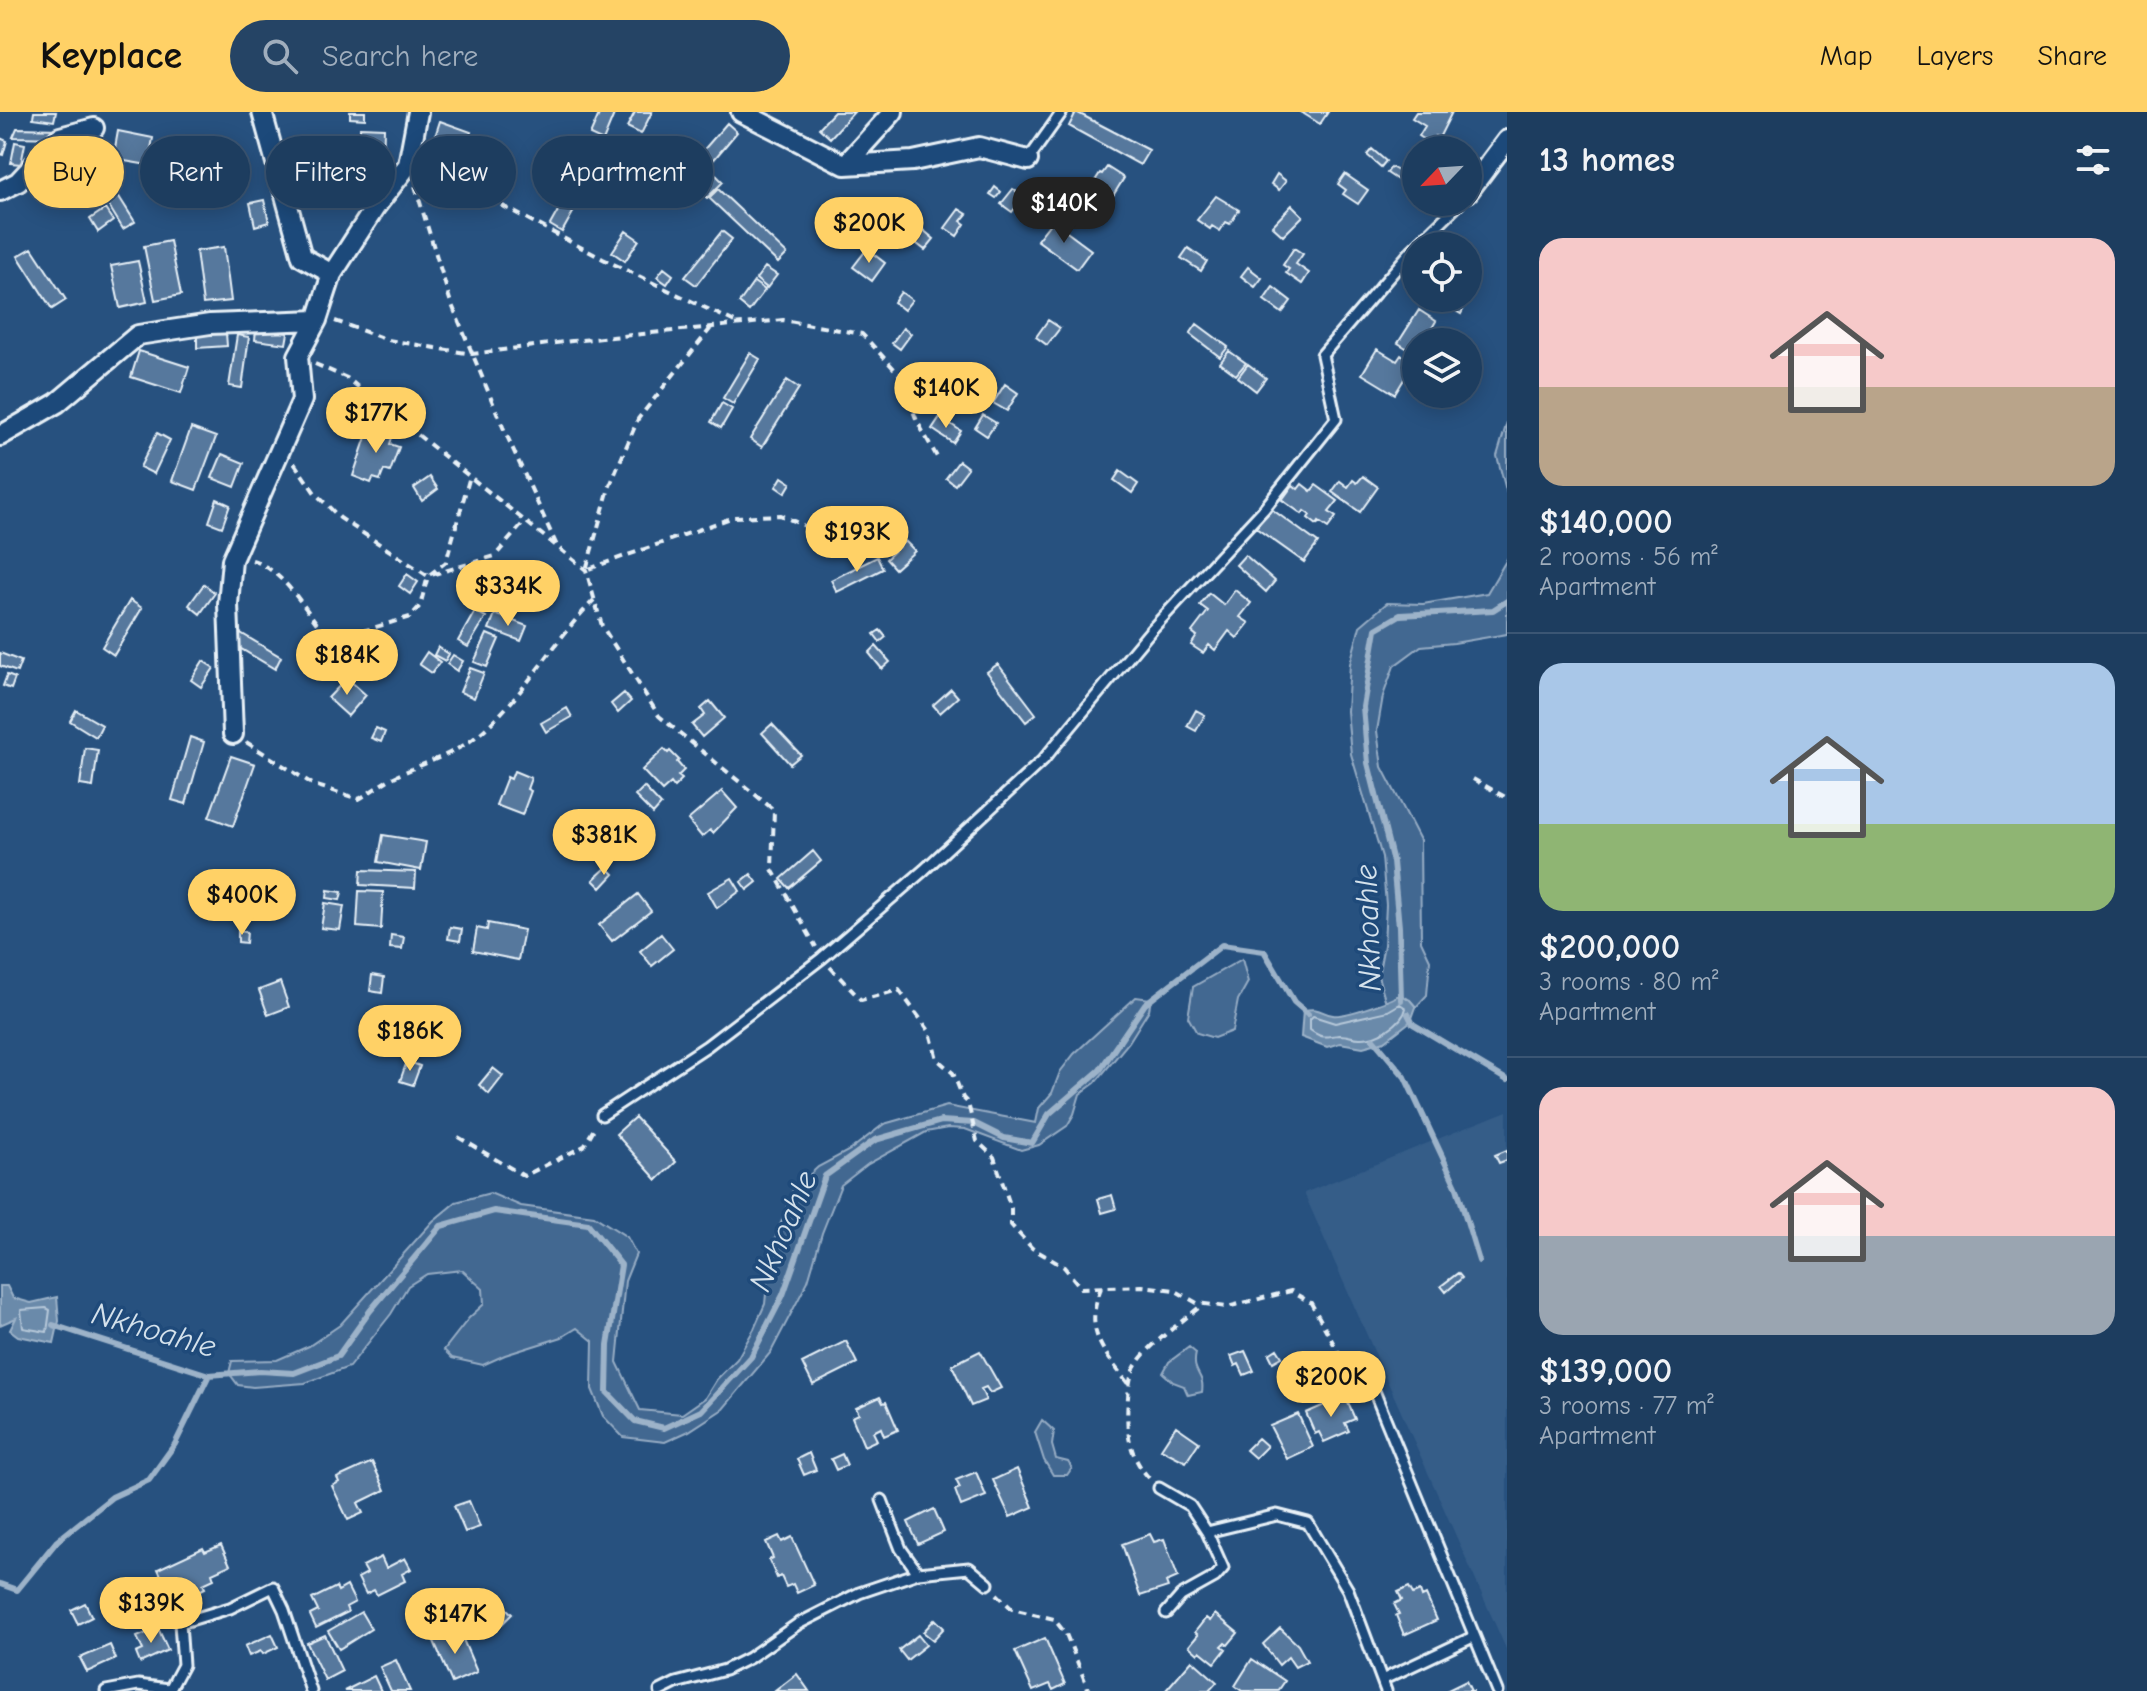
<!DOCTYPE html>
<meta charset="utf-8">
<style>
:root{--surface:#1d3d5f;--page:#254465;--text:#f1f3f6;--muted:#a0aebd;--line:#3b5674;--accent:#ffd166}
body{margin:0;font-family:"Comic Neue",sans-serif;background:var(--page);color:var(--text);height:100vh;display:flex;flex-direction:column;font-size:30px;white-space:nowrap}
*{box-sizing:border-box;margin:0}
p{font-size:26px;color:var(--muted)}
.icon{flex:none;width:44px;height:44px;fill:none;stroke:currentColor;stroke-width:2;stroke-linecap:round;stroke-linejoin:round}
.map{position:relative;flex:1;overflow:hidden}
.drawer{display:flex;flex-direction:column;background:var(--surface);width:640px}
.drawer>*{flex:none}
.guide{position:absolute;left:24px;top:24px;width:760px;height:72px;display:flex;gap:16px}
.needle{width:52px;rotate:245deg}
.tools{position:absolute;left:1402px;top:24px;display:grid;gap:16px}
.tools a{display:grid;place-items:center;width:80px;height:80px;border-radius:50%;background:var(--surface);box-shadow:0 4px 20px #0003,0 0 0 2px var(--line);font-size:40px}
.price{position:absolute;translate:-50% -68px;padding:0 18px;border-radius:28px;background:var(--accent);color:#111;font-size:26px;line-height:52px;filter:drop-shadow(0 2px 4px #0008)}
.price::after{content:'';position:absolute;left:50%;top:48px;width:24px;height:18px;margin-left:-12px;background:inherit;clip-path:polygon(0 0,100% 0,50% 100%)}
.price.active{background:#222;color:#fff}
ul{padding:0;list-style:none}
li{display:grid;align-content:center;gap:16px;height:424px;padding:0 32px}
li+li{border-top:2px solid var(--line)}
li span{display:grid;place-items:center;height:248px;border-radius:24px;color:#555}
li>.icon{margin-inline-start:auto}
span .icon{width:144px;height:144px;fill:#fffc;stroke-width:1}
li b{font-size:34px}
h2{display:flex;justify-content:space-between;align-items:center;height:96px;padding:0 32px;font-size:34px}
.pill{padding:0 28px;border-radius:36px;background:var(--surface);box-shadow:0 4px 20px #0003,0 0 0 2px var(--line);font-size:28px;line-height:72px}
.pill.active{background:var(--accent);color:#111}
header{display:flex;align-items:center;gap:48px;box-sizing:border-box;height:112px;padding:0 40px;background:var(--accent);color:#111}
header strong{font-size:38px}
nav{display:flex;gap:44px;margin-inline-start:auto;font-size:28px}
.search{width:560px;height:72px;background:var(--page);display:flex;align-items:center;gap:20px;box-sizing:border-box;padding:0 28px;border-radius:44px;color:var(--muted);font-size:30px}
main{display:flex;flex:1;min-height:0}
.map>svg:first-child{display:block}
</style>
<header>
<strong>Keyplace</strong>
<div class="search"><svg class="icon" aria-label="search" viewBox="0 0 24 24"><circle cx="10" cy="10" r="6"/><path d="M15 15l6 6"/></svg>Search here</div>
<nav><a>Map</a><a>Layers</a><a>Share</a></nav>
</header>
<main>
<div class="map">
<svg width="1507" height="1579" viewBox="0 0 1507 1579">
<rect width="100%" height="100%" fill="#27517f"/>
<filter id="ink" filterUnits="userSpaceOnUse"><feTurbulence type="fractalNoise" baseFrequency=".0125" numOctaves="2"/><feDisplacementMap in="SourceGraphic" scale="16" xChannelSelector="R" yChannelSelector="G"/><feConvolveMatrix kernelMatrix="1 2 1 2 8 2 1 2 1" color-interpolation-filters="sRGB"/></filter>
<g filter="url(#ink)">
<path fill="#355d88" d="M1507,999V1539L1304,1081Z"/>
<path fill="#436891" stroke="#96acc4" stroke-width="2" d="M1507,310V382L1497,344Z
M1507,447V522L1454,531L1421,534L1394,554L1383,584L1377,619L1382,655L1420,728L1421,829L1430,848L1427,883L1416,895L1410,888L1386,891L1378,864L1384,833L1386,793L1382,745L1351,642L1347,599L1350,552L1360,514L1387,491L1423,492L1487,481Z
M1242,847L1248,870L1238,888L1232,919L1214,926L1197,921L1188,905L1193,875Z
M1136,885L1151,887L1149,898L1129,930L1095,971L1080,982L1074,1002L1067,1014L1039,1033L1021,1038L965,1017L948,1016L926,1020L868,1052L841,1073L822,1121L808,1169L771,1240L723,1297L689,1319L665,1330L623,1325L603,1304L592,1277L593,1229L577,1216L562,1225L505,1243L483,1253L452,1246L444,1238L469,1206L484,1192L483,1177L462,1158L427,1162L408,1174L391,1202L349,1255L305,1271L253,1275L238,1273L229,1261L232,1249L277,1248L309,1234L340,1213L433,1109L456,1090L490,1081L521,1094L594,1104L627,1125L636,1142L625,1169L617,1250L640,1298L682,1302L705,1286L717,1267L737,1247L754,1217L765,1192L770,1141L793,1078L818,1055L850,1038L884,1012L947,994L1036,1011L1039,996L1052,981L1060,960L1074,942Z
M1189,1235L1196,1241C1191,1263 1205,1260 1202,1280L1188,1283L1184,1274L1173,1270L1163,1261L1169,1250Z
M1042,1308L1054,1319L1052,1333L1056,1347L1068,1350L1072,1356L1067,1363H1053L1044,1348L1035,1320Z"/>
<path fill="#6b8aaa" stroke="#9db3c9" stroke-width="2" d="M1400,882L1410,888L1416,895L1411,909L1385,929L1363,935L1340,931L1327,935L1301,925L1303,898C1322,895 1319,901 1333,903C1344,905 1391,889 1400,882Z
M0,1174H7L13,1186L31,1191L57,1185L59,1209L54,1231L18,1224L10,1218L16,1206L0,1213Z"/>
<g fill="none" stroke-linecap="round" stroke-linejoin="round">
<path stroke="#b6c8d9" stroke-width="2" d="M1400,892L1406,896C1403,912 1376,927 1360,926C1353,926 1347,923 1340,923C1325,924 1324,928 1310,918V907L1313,904L1335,911L1388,899Z
M46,1196L50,1198L47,1220L23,1216L21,1198Z"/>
<path stroke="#9db3c9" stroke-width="6" d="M1401,888L1399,815L1393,750L1368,651L1363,595L1376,517L1400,503L1493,498L1507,489
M1408,902L1413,912L1507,968
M1373,927L1405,965L1457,1076L1479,1149
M53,1213L209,1263L260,1259L294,1261L338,1244L370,1199L441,1114L494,1099L588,1112L621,1153L608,1233L607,1280L635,1309L664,1316L701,1299L751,1245L783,1183L825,1064L875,1028L941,1009L974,1011L1004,1026L1032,1031L1049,1002L1100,958L1145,892L1222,833L1264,839L1294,890L1308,902
M0,1472L17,1478L57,1429L112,1385L149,1368L175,1332L209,1263"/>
</g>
<path fill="#57789d" stroke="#e8f1f8" stroke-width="2" d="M34,0H56L54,9L33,6Z
M350,0H365V7L350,6Z
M600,0H615L603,29L590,23Z
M635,0H652L641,22L627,15Z
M834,0H854L830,26L819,16Z
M1076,0L1149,38L1140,53L1069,14Z
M1301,0H1328L1320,12Z
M1416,0H1452L1439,26L1435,24L1430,31L1419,24L1425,14L1412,6Z
M440,9L471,20L460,51L430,40Z
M727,11L737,20L706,57L695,48Z
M360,15L384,16L383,57H360Z
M17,16L59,17V26L13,25Z
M118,19L153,26L148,53L113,47Z
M0,26L7,29L3,43L0,42Z
M15,30L25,32L21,52L11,51Z
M63,31L72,45L40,65L31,51Z
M627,31L653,43L648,54L622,42Z
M1372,37L1386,49L1381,55L1367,43Z
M673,46L698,65L688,78L663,59Z
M586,49L598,56L562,120L550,113Z
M78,54L89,71L54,94L44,77Z
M1107,55L1124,66L1111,87L1091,75L1100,61L1102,62Z
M1391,55L1407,64L1402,71L1387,61Z
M104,61L135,110L123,117L93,68Z
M715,62L723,70L707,86L699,78Z
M1277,62L1286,69L1279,78L1271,72Z
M1345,62L1368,78L1358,92L1343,82L1346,78L1338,72Z
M665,74L674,79L666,93L657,88Z
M995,75L1001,80L996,86L990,82Z
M718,77L787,142L778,151L709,86Z
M1013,77L1024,85L1012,100L1001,92Z
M1216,84L1239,98L1230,112L1226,110L1220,119L1212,114L1210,117L1197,108Z
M264,88L269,110L255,114L250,91Z
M1292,93L1303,104L1283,124L1272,114Z
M105,97L113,109L98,120L90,107Z
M959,97L967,102L961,109L965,112L957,124L945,116Z
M1052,109L1091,138L1077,157L1037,128Z
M922,117L934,127L925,138L912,128Z
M626,119L639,128L625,149L612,140Z
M722,119L732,127L696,173L685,165Z
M170,129L181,183L155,188L144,134Z
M224,135L231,189L203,192L196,139Z
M32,136L66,188L52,197L18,144Z
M1188,136L1207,149L1201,159L1181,146Z
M1294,136L1303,142L1296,152L1309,161L1302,172L1286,161L1289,157L1283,153Z
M867,137L885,151L872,169L853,155Z
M138,149L147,190L120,196L111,154Z
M765,155L777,163L767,176L756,167Z
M1248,155L1262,166L1255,175L1241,164Z
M664,156L673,163L667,172L657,165Z
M754,170L765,178L749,199L739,191Z
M1273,175L1291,189L1282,201L1264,188Z
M901,180L912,188L904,198L894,190Z
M1447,186L1465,194L1461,202L1444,192Z
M1419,198L1436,209L1432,216L1441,221L1438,225L1447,230H1416V242L1398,231Z
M1048,208L1060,216L1047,233L1036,225Z
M1197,212L1228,235L1220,245L1190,222Z
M903,216L911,222L900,237L892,231Z
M256,217L288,221L286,232L255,228Z
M226,221L227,234L197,236V222Z
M237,223L249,225L242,276L229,274Z
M1377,237L1397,249L1401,243L1414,251L1395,282L1362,262Z
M139,239L189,255L181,281L131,265Z
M1229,239L1246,251L1236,263L1220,251Z
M750,241L760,247L733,292L723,286Z
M1248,252L1266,266L1256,279L1238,265Z
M787,268L799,276L762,335L750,327Z
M1005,272L1018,281L1007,299L993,291Z
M722,291L732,297L721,316L711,310Z
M983,303L996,311L987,324L975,316Z
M940,305L961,319L953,331L932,317Z
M374,312L394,319L390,332L399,335L390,360L384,358L380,368L373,366L371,371L353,364L368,319L371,320Z
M191,316L216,325L196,378L172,369Z
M157,321L170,328L154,362L140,355Z
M222,342L244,351L235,375L212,366Z
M959,349L968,356L955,373L946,366Z
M1120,359L1138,372L1132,381L1114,368Z
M1363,364L1378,375L1360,400L1332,380L1340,369L1348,375L1353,368L1357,371Z
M430,365L438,377L422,389L414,376Z
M782,365L791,371L785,381L776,375Z
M1302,372L1311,379L1316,373L1338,389L1329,400L1336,405L1328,416L1319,410L1317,413L1308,406L1310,403L1304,399L1302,402L1282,388L1293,373L1298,377Z
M217,387L230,393L222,415L209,410Z
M1270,396L1318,431L1304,450L1256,416Z
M905,429L915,439L895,457L886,447Z
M1245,443L1275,469L1266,480L1236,453Z
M877,445L883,457L837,480L831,468Z
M407,462L418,470L410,482L399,474Z
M204,472L215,481L200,502L189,493Z
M1235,478L1251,491L1240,505L1249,511L1237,526L1229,519L1215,538L1209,533L1203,541L1191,533L1197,524L1192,520L1208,499L1200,493L1209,481L1224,493Z
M130,488L142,496L114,543L102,535Z
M475,499L486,505L468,535L458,529Z
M495,502L527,514L521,529L489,517Z
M880,518L886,525L880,530L874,522Z
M239,520L281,545L275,557L233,532Z
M487,522L499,527L487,555L474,550Z
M876,534L890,550L882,557L869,541Z
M438,535L449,542L445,549L434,543Z
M427,540L440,550L432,561L419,552Z
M0,541L21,549L17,560L0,554Z
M453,543L463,549L457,559L447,552Z
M203,549L214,556L201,575L191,568Z
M998,552L1036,602L1026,610L987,560Z
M470,556L484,561L474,586L460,580Z
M7,563L15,566L11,577L3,574Z
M347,566L366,583L348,604L328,586Z
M951,577L958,585L940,601L933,593Z
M624,581L631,589L618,601L611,592Z
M710,589L724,606L702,625L692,613L705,603L701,597Z
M567,596L572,605L546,620L541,611Z
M76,598L102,613L96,625L70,609Z
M1196,598L1205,603L1196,619L1187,614Z
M772,612L801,643L790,652L762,621Z
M376,616L385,620L381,630L371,626Z
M190,625L204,630L186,692L172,688Z
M85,636L98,638L93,675L80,673Z
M664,637L668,641L670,639L679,648L677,650L684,658L678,664L682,667L674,675L671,671L662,679L642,658Z
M231,644L255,652L233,714L209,705Z
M514,659L531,666L527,677L531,679L522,703L496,693L507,665L511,667Z
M644,675L661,693L653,702L635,684Z
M722,679L737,696L713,721L710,718L702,725L688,708Z
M383,723L426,730L421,758L378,750Z
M813,739L821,749L789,776L781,767Z
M607,755L614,762L601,776L593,768Z
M361,758L416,760L415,776L360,773Z
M751,762L757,770L747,778L741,770Z
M732,766L740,779L717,796L708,780Z
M328,778L342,780L340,788L327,786Z
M359,779L383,780L381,817L357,815Z
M638,782L651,799L612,829L599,813Z
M325,791L344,794L340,818L321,816Z
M488,811L524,818L518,848L473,839L477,816L487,818Z
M450,815L462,817L460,829L448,827Z
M238,819L247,820L246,831L238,830Z
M661,822L673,837L652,854L640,839Z
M391,823L404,825L402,837L390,836Z
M372,863L384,865L382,881L370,879Z
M280,870L289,895L268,903L259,878Z
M407,949L420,954L413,973L400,969Z
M493,956L503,964L489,982L479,973Z
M635,1005L676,1050L657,1068L616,1022Z
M1507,1038V1048L1499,1051L1495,1043Z
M1112,1083L1116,1097L1102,1101L1098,1087Z
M1458,1161L1462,1166L1446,1180L1441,1174Z
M846,1229L857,1251L813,1273L802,1251Z
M1277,1237L1282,1245L1273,1250L1269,1242Z
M980,1239L1001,1276L990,1281L986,1275L981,1277L986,1288L971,1294L952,1253Z
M1245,1239L1254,1259L1244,1263L1239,1252L1235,1254L1231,1244Z
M1345,1284L1355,1307L1345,1311L1349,1319L1324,1330L1319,1320L1315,1322L1306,1301Z
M880,1285L883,1291L886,1290L898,1318L884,1324L881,1316L873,1320L877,1328L864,1334L852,1305L859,1302L856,1296Z
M1298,1302L1313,1335L1287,1347L1270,1314Z
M1176,1314L1199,1330L1186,1350L1161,1337Z
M1258,1326L1267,1334L1255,1346L1246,1338Z
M809,1341L816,1358L804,1363L797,1347Z
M842,1342L847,1353L836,1358L831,1347Z
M372,1350L385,1378L358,1391L363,1401L348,1408L332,1374L339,1370L337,1366Z
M1017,1357L1033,1395L1010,1405L993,1368Z
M976,1360L986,1384L961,1394L955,1378L960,1376L956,1368Z
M469,1389L480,1415L465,1420L454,1394Z
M934,1397L944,1420L918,1432L908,1410Z
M1150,1422L1154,1430L1164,1427L1178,1465L1166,1470L1168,1475L1140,1484L1122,1432Z
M779,1424L782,1430L792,1425L814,1473L797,1481L793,1472L786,1475L781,1464L777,1466L769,1448L773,1446L766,1430Z
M221,1433L230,1453L212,1461L214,1467L203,1472L205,1476L199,1479L200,1482L174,1492L158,1457L203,1436L205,1440Z
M381,1445L386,1456L405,1446L411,1457L402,1462L405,1469L377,1483L374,1478L366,1482L358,1466L367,1461L363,1454Z
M347,1474L355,1490L346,1495L348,1500L316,1516L310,1503L318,1499L312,1487L336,1475L338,1479Z
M1409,1475L1413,1482L1420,1479L1422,1485L1426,1483L1437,1508L1404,1523L1396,1503L1399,1502L1394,1492L1402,1488L1398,1480Z
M112,1490L117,1501L110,1504L104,1493Z
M85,1491L92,1505L78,1512L71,1498Z
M503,1493L512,1502L496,1518L486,1508Z
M361,1500L371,1517L339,1537L328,1519Z
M1215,1502L1238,1521L1228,1533L1225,1531L1222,1534L1226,1537L1215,1551L1200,1539L1198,1542L1189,1534L1198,1523L1195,1520L1206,1506L1210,1509Z
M935,1507L944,1516L933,1528L923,1520Z
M158,1516L168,1538L140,1551L136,1541L143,1538L137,1525Z
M458,1516L477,1560L452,1571L433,1527Z
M1280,1516L1298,1533L1307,1549L1295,1555L1288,1545L1279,1553L1263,1532Z
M272,1522L278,1535L263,1542L261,1539L249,1544L245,1534Z
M325,1523L342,1559L325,1568L307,1531Z
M918,1523L926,1533L907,1548L899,1538Z
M1045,1526L1065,1572L1053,1578L1050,1572L1033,1579L1015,1539Z
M110,1533L116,1547L87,1560L80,1546Z
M1252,1547L1285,1569L1278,1579H1242L1235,1574Z
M396,1548L410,1579H391L380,1555Z
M1192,1548L1217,1570L1209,1579H1167L1166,1578Z
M797,1562L809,1579H775Z
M374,1564L381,1579H344Z
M1466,1569L1471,1579H1474H1446Z"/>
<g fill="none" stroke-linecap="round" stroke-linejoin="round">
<defs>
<path id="service" d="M1028,48L1062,0
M602,1003L707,934L822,846L924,758L1043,648L1152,517L1264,397L1336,307L1322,243L1413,137L1459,92
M1374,1279L1497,1579
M1159,1376L1190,1394L1207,1420L1223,1456L1215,1465L1181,1484L1166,1501
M882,1388L901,1437L918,1461
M1207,1420L1277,1403L1308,1411L1348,1478L1386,1579
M1382,1568L1473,1525
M106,1579L138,1573L169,1577
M169,1579L183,1553L180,1511L230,1496L273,1475L284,1498L311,1579
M660,1579L676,1571L725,1558L749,1546L798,1512L859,1481L918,1461L969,1456L988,1472"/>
<path id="minor" d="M262,0L302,145L332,162
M741,0L845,53L913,49L979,35L1028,48
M845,53L893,0
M0,79L18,70L60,25L94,16
M1468,80L1507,28
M0,324L57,291L138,223L210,212L317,208
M233,622L228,492L232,448L302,288L298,244L317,208L332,162L376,94L408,53L418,0"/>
</defs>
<use href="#service" stroke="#e8f1f8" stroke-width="15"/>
<use href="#minor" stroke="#e8f1f8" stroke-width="24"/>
<path stroke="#e8f1f8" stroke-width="4" stroke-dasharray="8 6" stroke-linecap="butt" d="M425,60L467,75L603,147L737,211
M415,74L450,188L503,315L557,434
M335,209L388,228L472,242L572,229L783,208L862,222L899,262L917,309L937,345
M711,216L638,307L609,376L586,458L734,405L780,403L807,415
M315,252L347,266L586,458L602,514L659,604L774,698L772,757L816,835
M294,351L315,381L340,406L428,464L495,444L525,409
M252,448C281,457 304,495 321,517L366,518L410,505L420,494L428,464L446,450L470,364
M246,630L314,673L359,687C371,680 383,670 396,664C421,652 450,644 473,627C522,589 551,531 594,488
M1473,667L1507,686
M830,855L861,888L899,878L930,920L937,947L953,961L963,986L968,991L977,1029L994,1045L1011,1096V1113L1032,1136L1064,1155L1081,1176L1142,1174L1174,1178L1197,1191L1227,1195L1291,1179L1311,1191L1345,1252L1366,1272
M458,1025L524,1064L584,1034L595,1015
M1101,1176C1083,1221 1104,1239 1129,1273
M1149,1366C1127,1342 1126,1315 1128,1285C1129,1275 1130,1263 1135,1255C1146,1234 1185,1208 1203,1192
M997,1482L1012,1497L1054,1507L1066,1522L1089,1579"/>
<use href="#service" stroke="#1f4a7a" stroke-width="9"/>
<use href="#minor" stroke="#1f4a7a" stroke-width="18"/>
</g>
</g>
<g text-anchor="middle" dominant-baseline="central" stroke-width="7" stroke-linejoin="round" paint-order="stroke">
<g font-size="32" font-style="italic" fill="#d5e2ec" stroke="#1f4a7a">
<text transform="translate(1368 816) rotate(-92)">Nkhoahle</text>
<text transform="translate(783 1119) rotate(-67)">Nkhoahle</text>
<text transform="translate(154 1218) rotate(16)">Nkhoahle</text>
</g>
</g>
</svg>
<div class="tools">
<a><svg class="needle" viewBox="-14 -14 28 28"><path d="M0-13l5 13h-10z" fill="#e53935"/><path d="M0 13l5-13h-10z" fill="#a0aebd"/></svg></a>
<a><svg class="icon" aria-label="locate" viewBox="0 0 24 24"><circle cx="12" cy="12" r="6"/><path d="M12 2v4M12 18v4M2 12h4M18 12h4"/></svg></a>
<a><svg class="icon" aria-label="layers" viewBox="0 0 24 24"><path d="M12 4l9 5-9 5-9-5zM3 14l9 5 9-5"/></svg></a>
</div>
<b class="price active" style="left:1064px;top:133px">$140K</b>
<b class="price" style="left:869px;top:153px">$200K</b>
<b class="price" style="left:946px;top:318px">$140K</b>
<b class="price" style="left:376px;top:343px">$177K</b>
<b class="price" style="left:857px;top:462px">$193K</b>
<b class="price" style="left:508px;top:516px">$334K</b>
<b class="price" style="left:347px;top:585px">$184K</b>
<b class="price" style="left:604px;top:765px">$381K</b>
<b class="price" style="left:242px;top:825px">$400K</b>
<b class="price" style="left:410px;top:961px">$186K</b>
<b class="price" style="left:1331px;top:1307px">$200K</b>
<b class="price" style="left:151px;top:1533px">$139K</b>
<b class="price" style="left:455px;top:1544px">$147K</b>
<div class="guide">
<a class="pill active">Buy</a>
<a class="pill">Rent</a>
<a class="pill">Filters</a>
<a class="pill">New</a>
<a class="pill">Apartment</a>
</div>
</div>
<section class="drawer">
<h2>13 homes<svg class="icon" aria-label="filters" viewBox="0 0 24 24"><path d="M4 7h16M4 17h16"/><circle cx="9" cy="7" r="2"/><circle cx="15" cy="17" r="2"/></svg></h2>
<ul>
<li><span style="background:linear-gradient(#f6c9c9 60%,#b9a48a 0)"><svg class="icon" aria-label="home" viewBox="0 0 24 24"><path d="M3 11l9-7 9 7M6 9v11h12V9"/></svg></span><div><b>$140,000</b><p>2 rooms · 56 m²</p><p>Apartment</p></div></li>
<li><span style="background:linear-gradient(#a9c7e8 65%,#8fb573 0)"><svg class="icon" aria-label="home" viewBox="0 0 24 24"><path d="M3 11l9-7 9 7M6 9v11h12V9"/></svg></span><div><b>$200,000</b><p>3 rooms · 80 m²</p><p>Apartment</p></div></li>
<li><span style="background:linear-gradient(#f6c9c9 60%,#9aa5b1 0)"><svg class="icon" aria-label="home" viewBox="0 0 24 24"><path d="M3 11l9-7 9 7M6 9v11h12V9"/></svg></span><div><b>$139,000</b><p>3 rooms · 77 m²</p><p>Apartment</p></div></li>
</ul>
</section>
</main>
